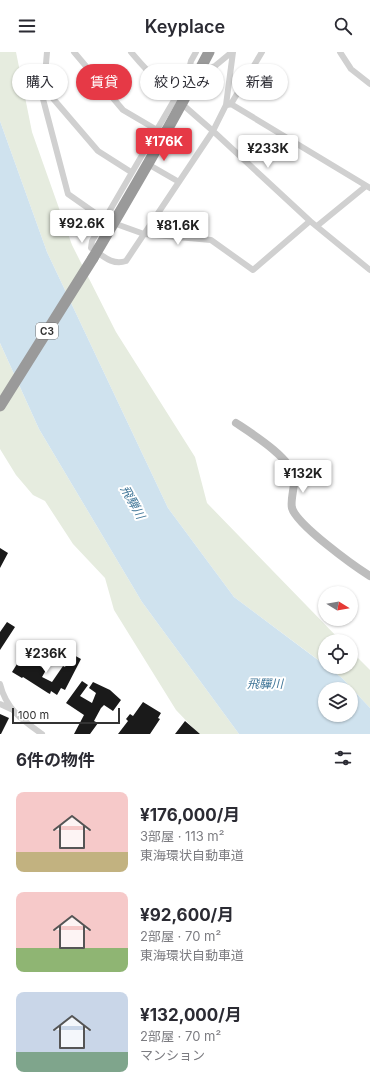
<!DOCTYPE html>
<html lang="ja">
<meta charset="utf-8">
<style>
:root{--surface:#fff;--page:#f2f2f3;--text:#2b2b33;--muted:#7c7c81;--accent:#e63946}
body{margin:0;font-family:Inter,"Noto Sans JP",sans-serif;background:var(--page);color:var(--text);height:100vh;display:flex;flex-direction:column;font-size:15px;white-space:nowrap}
*{box-sizing:border-box;margin:0}
p{font-size:13px;color:var(--muted)}
.icon{flex:none;width:22px;height:22px;fill:none;stroke:currentColor;stroke-width:2;stroke-linecap:round;stroke-linejoin:round}
.map{position:relative;height:682px;overflow:hidden}
.panel{display:flex;flex-direction:column;background:var(--surface);flex:1}
.panel>*{flex:none}
.guide{position:absolute;left:12px;top:12px;width:346px;height:36px;display:flex;gap:8px}
.needle{width:26px;rotate:101deg}
.tools{position:absolute;left:318px;top:534px;display:grid;gap:8px}
.tools a{display:grid;place-items:center;width:40px;height:40px;border-radius:50%;background:var(--surface);box-shadow:0 1px 3px #0004;font-size:20px}
.scale{position:absolute;left:12px;bottom:10px;width:108px;box-sizing:border-box;padding-left:4px;border:2px solid #333;border-top:0;font-size:11px;line-height:14px;white-space:nowrap;color:#333;-webkit-text-stroke:3px #fff;paint-order:stroke}
.price{position:absolute;translate:-50% -34px;padding:0 9px;border-radius:4px;background:#fff;color:#222;font-size:13px;line-height:26px;filter:drop-shadow(0 1px 2px #0008)}
.price::after{content:'';position:absolute;left:50%;top:24px;width:12px;height:9px;margin-left:-6px;background:inherit;clip-path:polygon(0 0,100% 0,50% 100%)}
.price.current{background:var(--accent);color:#fff}
ul{padding:0;list-style:none}
li{display:flex;align-items:center;gap:12px;height:100px;padding:0 16px}
li span{display:grid;place-items:center;flex:none;width:112px;height:80px;border-radius:8px;color:#555}
li>.icon{margin-inline-start:auto}
span .icon{width:48px;height:48px;fill:#fffc;stroke-width:1}
li b{font-size:17px}
h2{display:flex;justify-content:space-between;align-items:center;height:48px;padding:0 16px;font-size:17px}
.tag{padding:0 14px;border-radius:18px;background:var(--surface);box-shadow:0 1px 3px #0004;font-size:14px;line-height:36px}
.tag.current{background:var(--accent);color:#fff}
header{display:flex;justify-content:space-between;align-items:center;height:52px;padding:0 16px;background:var(--surface);font-size:18px;font-weight:600}
.map>svg:first-child{display:block}
</style>
<header><svg class="icon" aria-label="menu" viewBox="0 0 24 24"><path d="M4 6h16M4 12h16M4 18h16"/></svg>Keyplace<svg class="icon" aria-label="search" viewBox="0 0 24 24"><circle cx="10" cy="10" r="6"/><path d="M15 15l6 6"/></svg></header>
<div class="map">
<svg width="370" height="682" viewBox="0 0 370 682">
<rect width="100%" height="100%" fill="#fff"/>
<path fill="#e6ecdf" d="M0,0H16L32,80L72,193L116,280L195,405L207,451L341,589H325V613L234,545L168,456L47,200L0,69Z
M0,291L39,377L142,550L239,682H199L176,658L114,558L105,526L73,492L45,449L33,443L16,423L0,397Z
M351,599L370,618V656L342,626L327,615H351Z"/>
<path fill="#cfe2ee" fill-rule="evenodd" d="M0,69L47,200L168,456L234,545L342,626L370,656V682H239L142,550L39,377L0,291ZM325,637H351V663H325Z"/>
<path fill="#1a1a1a" d="M0,496L8,501L0,516Z
M7,570L15,575L0,598V580Z
M72,602L81,607L65,638L61,636L57,643L51,639L50,642L48,641L23,625L22,626L12,620L22,604L32,610L35,606L42,611L40,614L46,618L42,625L52,630L63,614L65,615Z
M82,629L88,633L80,644L92,651L96,641L89,636L93,630L110,638L121,648L113,659L104,653L101,656L94,669L98,671L90,682H74L84,663L66,651Z
M143,650L161,661L158,666L160,667L150,682H118L128,669L126,667L130,662L133,664Z
M0,662L9,666L1,682H0Z
M185,669L200,682H175Z"/>
<g fill="none" stroke-linecap="round" stroke-linejoin="round">
<path stroke="#d0d0d0" stroke-width="6" d="M47,0L43,47L68,142L105,168L144,182L211,188L253,218L310,169
M74,0L123,58L157,78
M131,0C155,29 184,54 213,79L226,53L233,0
M196,0L191,9L187,26L92,189L91,196C102,203 112,214 126,209L213,79L310,169L370,218
M340,0L351,17L370,32
M198,22L215,14L232,0
M44,36L98,99L131,120
M231,52L370,136
M227,53L231,52L262,0
M146,111L179,130
M317,174L366,134
M0,632C6,657 22,668 42,682
M0,652L11,657"/>
<path stroke="#bdbdbd" stroke-width="8" d="M236,371C251,381 293,407 294,426C295,435 290,448 292,456C297,473 354,514 370,524"/>
<path stroke="#9a9a9a" stroke-width="11" d="M0,354L93,206"/>
<path stroke="#9a9a9a" stroke-width="11" d="M93,206C133,138 173,70 209,0"/>
</g>
<g text-anchor="middle" dominant-baseline="central" stroke-width="4" stroke-linejoin="round" paint-order="stroke">
<rect fill="#fff" stroke="#707070" stroke-width="1" x="36" y="271" width="22" height="16" rx="3"/>
<g font-size="10" font-weight="bold" fill="#333">
<text x="47" y="279">C3</text>
</g>
<g font-size="12" font-style="italic" fill="#3f7597" stroke="#fff">
<text transform="translate(133 450) rotate(61)">飛騨川</text>
<text x="265" y="631">飛驒川</text>
</g>
</g>
</svg>
<div class="tools">
<a><svg class="needle" viewBox="-14 -14 28 28"><path d="M0-13l5 13h-10z" fill="#e53935"/><path d="M0 13l5-13h-10z" fill="#7c7c81"/></svg></a>
<a><svg class="icon" aria-label="locate" viewBox="0 0 24 24"><circle cx="12" cy="12" r="6"/><path d="M12 2v4M12 18v4M2 12h4M18 12h4"/></svg></a>
<a><svg class="icon" aria-label="layers" viewBox="0 0 24 24"><path d="M12 4l9 5-9 5-9-5zM3 14l9 5 9-5"/></svg></a>
</div>
<div class="scale">100 m</div>
<b class="price current" style="left:164px;top:110px">¥176K</b>
<b class="price" style="left:268px;top:117px">¥233K</b>
<b class="price" style="left:82px;top:192px">¥92.6K</b>
<b class="price" style="left:178px;top:194px">¥81.6K</b>
<b class="price" style="left:303px;top:442px">¥132K</b>
<b class="price" style="left:46px;top:622px">¥236K</b>
<div class="guide">
<a class="tag">購入</a>
<a class="tag current">賃貸</a>
<a class="tag">絞り込み</a>
<a class="tag">新着</a>
</div>
</div>
<section class="panel">
<h2>6件の物件<svg class="icon" aria-label="filters" viewBox="0 0 24 24"><path d="M4 7h16M4 17h16"/><circle cx="9" cy="7" r="2"/><circle cx="15" cy="17" r="2"/></svg></h2>
<ul>
<li><span style="background:linear-gradient(#f6c9c9 75%,#c2b280 0)"><svg class="icon" aria-label="home" viewBox="0 0 24 24"><path d="M3 11l9-7 9 7M6 9v11h12V9"/></svg></span><div><b>¥176,000/月</b><p>3部屋 · 113 m²</p><p>東海環状自動車道</p></div></li>
<li><span style="background:linear-gradient(#f6c9c9 70%,#8fb573 0)"><svg class="icon" aria-label="home" viewBox="0 0 24 24"><path d="M3 11l9-7 9 7M6 9v11h12V9"/></svg></span><div><b>¥92,600/月</b><p>2部屋 · 70 m²</p><p>東海環状自動車道</p></div></li>
<li><span style="background:linear-gradient(#c9d6e8 75%,#7fa58c 0)"><svg class="icon" aria-label="home" viewBox="0 0 24 24"><path d="M3 11l9-7 9 7M6 9v11h12V9"/></svg></span><div><b>¥132,000/月</b><p>2部屋 · 70 m²</p><p>マンション</p></div></li>
</ul>
</section>
